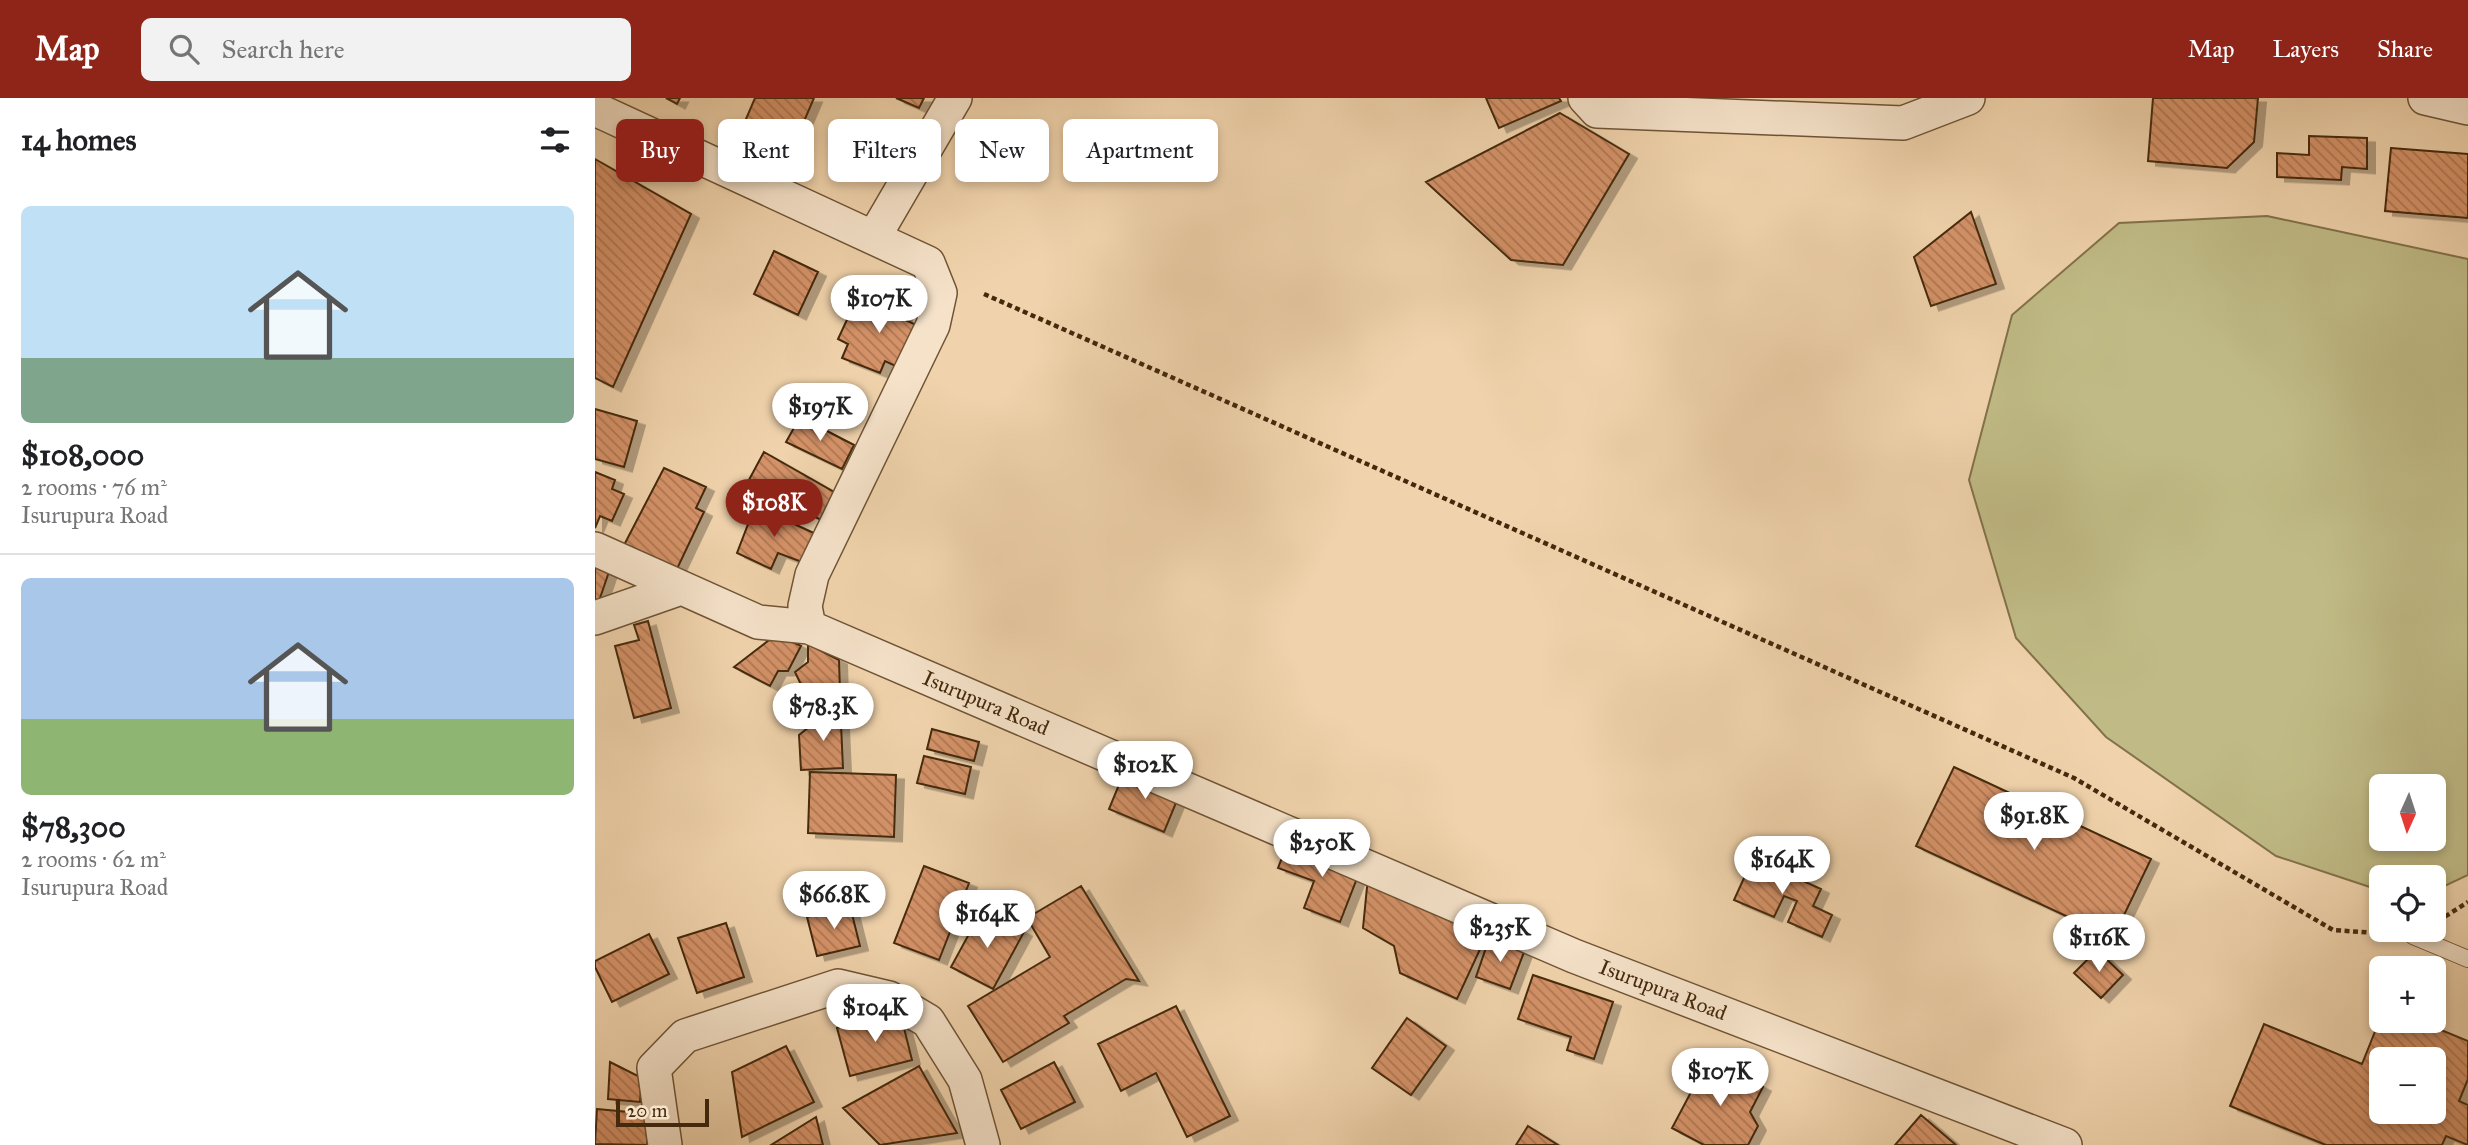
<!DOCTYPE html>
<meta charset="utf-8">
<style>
:root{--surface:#fff;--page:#f2f2f2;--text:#202124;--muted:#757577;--line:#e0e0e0;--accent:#8f2418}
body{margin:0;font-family:"IM FELL Great Primer",serif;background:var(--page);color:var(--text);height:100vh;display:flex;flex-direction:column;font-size:26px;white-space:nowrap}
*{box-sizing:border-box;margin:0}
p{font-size:23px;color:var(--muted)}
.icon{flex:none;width:38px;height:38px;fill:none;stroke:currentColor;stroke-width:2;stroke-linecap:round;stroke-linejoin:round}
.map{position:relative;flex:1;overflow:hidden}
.details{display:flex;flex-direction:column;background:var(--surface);width:595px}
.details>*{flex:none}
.top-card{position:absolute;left:21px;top:21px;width:665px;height:63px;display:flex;gap:14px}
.needle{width:46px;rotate:183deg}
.buttons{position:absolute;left:1774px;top:676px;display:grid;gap:14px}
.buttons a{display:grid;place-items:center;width:77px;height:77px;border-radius:10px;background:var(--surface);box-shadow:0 4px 10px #0003;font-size:35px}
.scale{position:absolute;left:21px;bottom:18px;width:93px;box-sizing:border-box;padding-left:7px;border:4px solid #44290d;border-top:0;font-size:19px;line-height:24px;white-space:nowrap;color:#44290d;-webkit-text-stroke:5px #f5e2c9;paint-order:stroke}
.price{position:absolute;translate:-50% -60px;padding:0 16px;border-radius:24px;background:#fff;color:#222;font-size:23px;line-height:46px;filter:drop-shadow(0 2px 4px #0008)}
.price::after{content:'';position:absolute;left:50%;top:42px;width:21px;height:16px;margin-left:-10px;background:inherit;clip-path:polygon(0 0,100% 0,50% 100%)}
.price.current{background:var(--accent);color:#fff}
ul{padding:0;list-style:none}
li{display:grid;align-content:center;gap:14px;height:371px;padding:0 21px}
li+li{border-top:2px solid var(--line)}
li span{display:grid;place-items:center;height:217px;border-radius:10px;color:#555}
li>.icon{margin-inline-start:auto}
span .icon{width:126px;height:126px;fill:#fffc;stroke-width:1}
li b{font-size:30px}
h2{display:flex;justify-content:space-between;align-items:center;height:84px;padding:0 21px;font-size:30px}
.tag{padding:0 24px;border-radius:10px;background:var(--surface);box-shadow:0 4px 10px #0003;font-size:24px;line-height:63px}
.tag.current{background:var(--accent);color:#fff}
header{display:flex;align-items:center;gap:42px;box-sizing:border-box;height:98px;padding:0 35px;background:var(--accent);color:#fff}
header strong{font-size:33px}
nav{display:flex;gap:38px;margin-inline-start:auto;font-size:24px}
.search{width:490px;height:63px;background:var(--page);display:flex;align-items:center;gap:18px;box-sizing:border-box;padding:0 24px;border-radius:10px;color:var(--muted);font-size:26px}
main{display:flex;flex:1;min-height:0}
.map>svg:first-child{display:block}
</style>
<header>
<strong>Map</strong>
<div class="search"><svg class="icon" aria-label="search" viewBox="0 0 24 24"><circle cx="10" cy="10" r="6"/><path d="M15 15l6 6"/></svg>Search here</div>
<nav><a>Map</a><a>Layers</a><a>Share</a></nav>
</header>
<main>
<section class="details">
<h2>14 homes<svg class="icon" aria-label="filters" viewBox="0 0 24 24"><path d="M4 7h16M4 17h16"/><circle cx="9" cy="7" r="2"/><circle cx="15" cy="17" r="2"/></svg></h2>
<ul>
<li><span style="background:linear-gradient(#bfe0f5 70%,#7fa58c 0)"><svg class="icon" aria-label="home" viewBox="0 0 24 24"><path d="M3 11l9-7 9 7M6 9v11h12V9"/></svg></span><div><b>$108,000</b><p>2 rooms · 76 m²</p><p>Isurupura Road</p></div></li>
<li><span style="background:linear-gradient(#a9c7e8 65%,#8fb573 0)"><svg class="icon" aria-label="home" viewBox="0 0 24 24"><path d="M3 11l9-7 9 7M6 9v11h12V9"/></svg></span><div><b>$78,300</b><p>2 rooms · 62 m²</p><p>Isurupura Road</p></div></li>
</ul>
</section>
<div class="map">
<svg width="1873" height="1047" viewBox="0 0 1873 1047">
<defs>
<pattern id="building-back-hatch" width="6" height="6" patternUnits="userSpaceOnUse" patternTransform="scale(1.75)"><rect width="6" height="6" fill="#d59268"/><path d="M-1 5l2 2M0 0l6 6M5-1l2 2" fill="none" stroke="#ae7754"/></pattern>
<filter id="shadow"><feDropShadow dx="8" dy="4.5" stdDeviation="0" flood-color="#0004"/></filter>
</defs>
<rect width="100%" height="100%" fill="#f0d3ac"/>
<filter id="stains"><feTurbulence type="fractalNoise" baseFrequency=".00286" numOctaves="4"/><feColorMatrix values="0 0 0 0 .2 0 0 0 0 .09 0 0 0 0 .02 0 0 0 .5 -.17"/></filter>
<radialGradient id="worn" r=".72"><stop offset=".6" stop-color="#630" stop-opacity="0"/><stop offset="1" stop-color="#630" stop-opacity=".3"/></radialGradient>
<path fill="#c0bb86" stroke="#82724a" stroke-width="2" fill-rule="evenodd" d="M1672,118L1873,161V777L1839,793V779H1787V793L1681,758L1511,639L1421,540L1374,382L1417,217L1524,125ZM1787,688H1839V740H1787Z"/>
<path fill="url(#building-back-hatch)" stroke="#44290d" stroke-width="2" fill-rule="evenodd" filter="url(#shadow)" d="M71,0H85L82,6Z
M160,0H219L198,49L148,28Z
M301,0H329L324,10Z
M891,0H964L966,3L904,30Z
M1558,0H1663L1659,44L1632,70L1553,63Z
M965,15L1034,56L968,167L916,162L831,84Z
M1714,38L1772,40V71L1747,69L1746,82L1682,79V55L1714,57Z
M1796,50L1873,56V120L1790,113Z
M0,61L96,116L18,289L0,280Z
M1376,114L1401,186L1336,208L1319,159Z
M179,153L223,174L203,217L159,196Z
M273,197L311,213L308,221L328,230L309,272L290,263L285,275L247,260L253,246L243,241L262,200L270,204Z
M0,311L42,323L29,369L0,361Z
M205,319L259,347L247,371L191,344Z
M169,354L246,398L232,425L193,405L189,413L149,391Z
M69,370L111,389L101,410L109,414L81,473L28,449Z
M0,374L20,382L17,391L29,396L17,423L5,418L0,430Z
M160,408L221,436L207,464L183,455L176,471L142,455Z
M0,456L18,462L4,503L0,502Z
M53,523L76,610L39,620L20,548L44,542L39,527Z
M182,536L206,548L193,573H183L175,588L139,569Z
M213,546L244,562L245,593H209L200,574L213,564Z
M245,604L248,670L206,672L204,637Z
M337,631L384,644L379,663L332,651Z
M329,658L376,669L370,696L322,685Z
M1359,669L1556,761L1518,840L1321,748Z
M530,672L585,695L569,734L514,711Z
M215,674L301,677L299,739L213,735Z
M694,742L766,770L745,824L709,810L719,783L683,770Z
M1158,760L1226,791L1218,808L1237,817L1227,839L1193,824L1202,803L1189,798L1179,819L1139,802Z
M329,768L374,785L344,862L299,845Z
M773,779L893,834L862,901L805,875L799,848L768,830Z
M486,788L544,883L531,881L469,918L474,925L408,964L373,908L455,859L432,820Z
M255,808L265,848L222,858L212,819Z
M387,812L429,834L398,891L356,869Z
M131,825L149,879L102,895L83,840Z
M54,836L74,876L17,904L0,869V863Z
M894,841L929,854L915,891L881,879Z
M1502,852L1528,877L1506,900L1479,875Z
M938,877L1018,904L999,961L972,952L976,939L923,921Z
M581,908L635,1018L592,1039L561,975L526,993L503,946Z
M305,914L317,962L255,978L242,930Z
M1787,916V922H1822L1873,943V981L1864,1003L1873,1007V1047L1851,1038L1847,1047H1731L1635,1008L1669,926L1767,966ZM1787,961H1839V1013H1787Z
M812,920L851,948L816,997L777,970Z
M191,948L219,1004L147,1039L137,974Z
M1114,960L1168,989L1155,1014L1163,1028L1153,1047H1109L1077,1030Z
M15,964L47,980L45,1004L13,1001Z
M459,964L480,1004L426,1031L406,992Z
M324,968L362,1035L285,1047L248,1010Z
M2,1011L55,1016L52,1047L0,1046Z
M1326,1017L1361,1047H1300Z
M221,1019L228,1047H176Z
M933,1028L963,1047H921Z"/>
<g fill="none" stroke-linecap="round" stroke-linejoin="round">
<defs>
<path id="service" d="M1818,838L1873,861"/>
<path id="minor" d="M990,0L1002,13L1308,25L1373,0
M1830,0L1873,10
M0,11L333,165L345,195L338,227L217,477L210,508L214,529L979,858L1470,1047
M279,139L360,0
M0,451L163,524L214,529
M0,520L86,490
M70,1047L59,970L90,938L243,888L294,900L333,923L370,982L388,1047"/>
</defs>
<use href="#service" stroke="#6f5435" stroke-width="18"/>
<use href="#minor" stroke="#6f5435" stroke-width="36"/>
<path stroke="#44290d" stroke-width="4.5" stroke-dasharray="5 3.5" stroke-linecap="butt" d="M389,196L1479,680L1738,832L1796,836
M1843,823L1873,804"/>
<use href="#service" stroke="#f5e2c9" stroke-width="16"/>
<use href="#minor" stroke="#f5e2c9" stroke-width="33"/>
</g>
<g text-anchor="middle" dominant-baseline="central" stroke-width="5" stroke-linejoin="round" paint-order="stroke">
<g font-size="21" fill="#44290d" stroke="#f5e2c9">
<text transform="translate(391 605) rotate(23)">Isurupura Road</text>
<text transform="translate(1068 892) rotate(21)">Isurupura Road</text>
</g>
</g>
<rect width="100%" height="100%" filter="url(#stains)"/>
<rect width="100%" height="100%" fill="url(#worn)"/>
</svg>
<div class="buttons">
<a><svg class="needle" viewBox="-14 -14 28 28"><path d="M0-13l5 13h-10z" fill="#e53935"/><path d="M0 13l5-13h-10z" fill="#757577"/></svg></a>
<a><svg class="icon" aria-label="locate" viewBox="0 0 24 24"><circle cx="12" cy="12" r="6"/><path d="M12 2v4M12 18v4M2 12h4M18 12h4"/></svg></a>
<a>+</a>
<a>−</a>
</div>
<div class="scale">20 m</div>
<b class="price" style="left:284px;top:237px">$107K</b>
<b class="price" style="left:225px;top:345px">$197K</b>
<b class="price current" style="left:179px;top:441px">$108K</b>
<b class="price" style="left:228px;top:645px">$78.3K</b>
<b class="price" style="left:550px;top:703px">$102K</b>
<b class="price" style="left:1439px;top:754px">$91.8K</b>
<b class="price" style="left:727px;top:781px">$250K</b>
<b class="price" style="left:1187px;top:798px">$164K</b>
<b class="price" style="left:239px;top:833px">$66.8K</b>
<b class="price" style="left:392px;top:852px">$164K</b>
<b class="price" style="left:905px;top:866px">$235K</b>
<b class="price" style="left:1504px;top:876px">$116K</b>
<b class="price" style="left:280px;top:946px">$104K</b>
<b class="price" style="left:1125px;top:1010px">$107K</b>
<div class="top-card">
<a class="tag current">Buy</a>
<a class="tag">Rent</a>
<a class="tag">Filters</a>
<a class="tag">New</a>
<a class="tag">Apartment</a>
</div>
</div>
</main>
